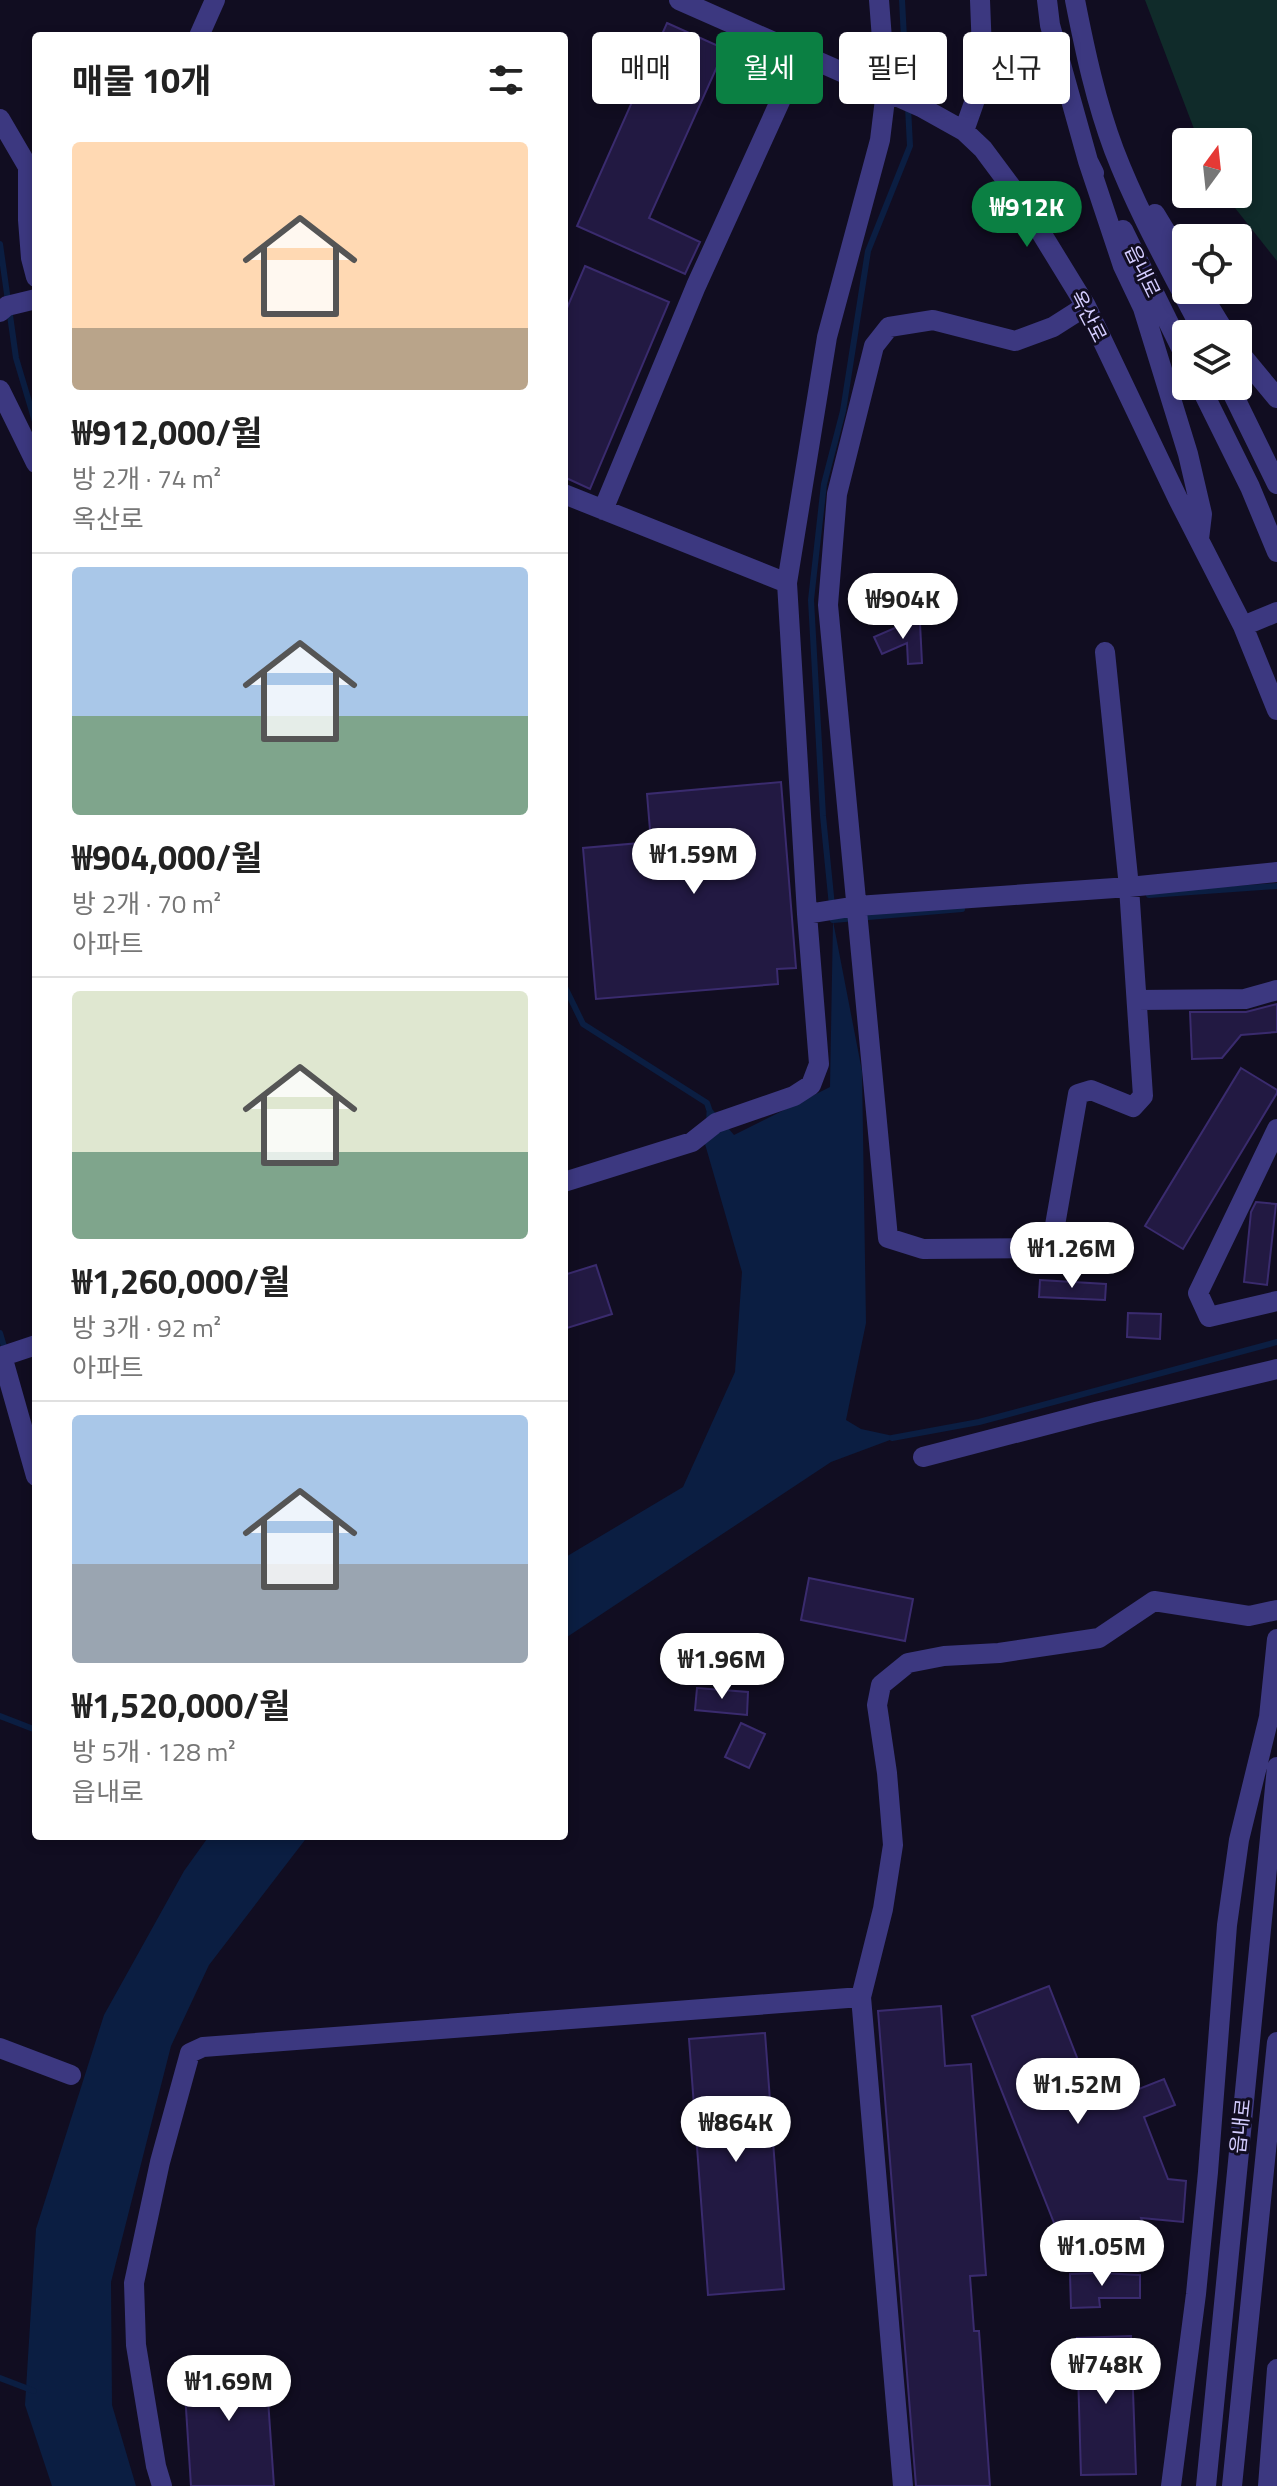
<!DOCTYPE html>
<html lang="ko">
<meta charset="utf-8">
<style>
:root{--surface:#fff;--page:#f2f2f2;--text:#222;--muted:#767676;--line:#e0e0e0;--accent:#0b8043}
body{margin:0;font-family:"Titillium Web","Noto Sans KR",sans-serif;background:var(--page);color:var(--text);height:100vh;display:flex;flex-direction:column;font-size:30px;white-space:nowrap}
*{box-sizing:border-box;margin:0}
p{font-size:26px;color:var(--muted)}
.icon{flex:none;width:44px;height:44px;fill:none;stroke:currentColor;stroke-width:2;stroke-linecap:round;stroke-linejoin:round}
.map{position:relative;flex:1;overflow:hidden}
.details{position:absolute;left:32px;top:32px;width:536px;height:1808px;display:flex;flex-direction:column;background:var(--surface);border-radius:8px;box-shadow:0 4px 12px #0003}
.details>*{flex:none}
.hud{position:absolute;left:592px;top:32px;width:564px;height:72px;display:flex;gap:16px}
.needle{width:52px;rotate:15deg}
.tools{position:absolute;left:1172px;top:128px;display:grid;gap:16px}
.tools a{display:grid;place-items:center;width:80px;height:80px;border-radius:8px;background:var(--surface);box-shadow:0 4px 12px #0003;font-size:40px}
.price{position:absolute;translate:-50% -68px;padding:0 18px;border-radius:28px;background:#fff;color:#222;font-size:26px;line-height:52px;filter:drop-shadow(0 2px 4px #0008)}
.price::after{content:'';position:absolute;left:50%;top:48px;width:24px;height:18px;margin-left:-12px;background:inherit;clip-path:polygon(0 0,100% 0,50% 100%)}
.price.active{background:var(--accent);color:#fff}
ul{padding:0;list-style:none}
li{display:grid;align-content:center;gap:16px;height:424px;padding:0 40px}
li+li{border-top:2px solid var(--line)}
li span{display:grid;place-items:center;height:248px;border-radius:8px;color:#555}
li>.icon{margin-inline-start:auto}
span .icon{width:144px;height:144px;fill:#fffc;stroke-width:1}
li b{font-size:34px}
h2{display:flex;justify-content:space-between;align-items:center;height:96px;padding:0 40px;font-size:34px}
.pill{padding:0 28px;border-radius:8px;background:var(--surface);box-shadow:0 4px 12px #0003;font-size:28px;line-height:72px}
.pill.active{background:var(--accent);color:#fff}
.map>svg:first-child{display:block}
</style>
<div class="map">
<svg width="1277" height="2486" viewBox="0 0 1277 2486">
<rect width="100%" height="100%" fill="#110d21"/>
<path fill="#102b2a" d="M1145,0H1277V261L1224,194H1238V142H1199Z"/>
<path fill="#0b1e42" d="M833,921L862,1071L866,1323L846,1420L861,1429L898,1437L831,1462L564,1639V1558L683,1487L735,1372L742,1272L705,1144L707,1103L734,1135L830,1087Z
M209,1836H308L209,1965L171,2046L111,2282L112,2405L136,2486H52L25,2405L36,2229L104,2015L184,1871Z"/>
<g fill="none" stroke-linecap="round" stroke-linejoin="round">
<path stroke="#0b1e42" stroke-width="6" d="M902,0L907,96
M0,244L16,358L36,425
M1149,895L1277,886
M832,906L823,816L811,600L824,484L843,411L868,251L910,146L908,107
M833,920L962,909
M564,985L583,1024L707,1103L709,1109
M0,1333L6,1353
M892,1438L979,1422L1277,1342
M0,1716L36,1730
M0,2378L34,2391"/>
</g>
<path fill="#221942" stroke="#3a2b6e" stroke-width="2" d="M667,23L725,49L649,218L700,242L685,274L577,226Z
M585,266L669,302L590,489L564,477V315Z
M920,623L922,663L908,664L907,643L882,654L874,637L904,624Z
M781,782L796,968L777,969L778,984L596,999L583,848L651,842L647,794Z
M1277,1004V1032L1241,1035L1222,1058L1192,1059L1190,1012H1246Z
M1241,1068L1277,1090V1093L1183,1249L1145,1226Z
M1256,1202L1276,1204L1267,1285L1244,1282L1251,1212Z
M596,1265L612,1314L564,1329V1275Z
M1040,1280L1106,1284L1105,1300L1039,1297Z
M1128,1313L1161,1314L1160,1339L1127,1337Z
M809,1578L913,1599L905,1641L801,1620Z
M697,1688L748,1692L747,1715L695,1710Z
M741,1723L765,1734L749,1768L725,1757Z
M1049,1986L1096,2106L1164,2079L1175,2105L1144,2117L1168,2179L1186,2181L1183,2222L1141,2218L1146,2232L1105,2248L1096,2224L1060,2238L972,2016Z
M941,2006L945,2066L971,2064L986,2275L970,2276L974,2331H979L990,2486H916L878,2011Z
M765,2033L784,2289L708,2295L689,2039Z
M1099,2273L1140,2275V2298H1099L1100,2307L1071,2308L1070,2274Z
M1131,2336L1136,2474L1081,2475L1077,2338Z
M265,2356L274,2486H191L183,2362Z"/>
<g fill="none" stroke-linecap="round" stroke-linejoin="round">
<path stroke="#3c3880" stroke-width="20" d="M679,0L921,107L964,131L983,149L1021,200L1086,306L1178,499L1243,626L1277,710
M1047,0L1050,25L1088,161L1094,173
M1075,0C1085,51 1096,102 1114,150C1138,213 1173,274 1204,334
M199,36L215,0
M0,119L28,167V220L31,258L36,277
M964,131L983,77L980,0
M1088,161L1123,266L1143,308L1188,454L1202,514L1199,539
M1155,214L1186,265
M1123,230L1186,358
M1199,290L1226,334
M1086,306L1053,327L1015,341L933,320L889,327L874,346L837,494L828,605L888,1238L923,1249L1051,1248L1078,1094L1091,1090L1133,1107L1143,1096L1129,887L1105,652
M0,312L7,306L36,299
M1238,351L1277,398
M1200,386L1250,487L1277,552
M1229,386L1277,484
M0,390L36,463
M564,494L787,583
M603,510L696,286L802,53
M1243,626L1277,612
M807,914L857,906L1129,887L1277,872
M1137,1000L1245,999L1277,990
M1277,1129L1198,1293L1209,1317L1277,1301
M564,1182L692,1142L716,1123L794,1096L811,1085L819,1064L807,914L787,583L827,337L880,140L886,91L879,0
M2,1356L36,1476
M0,1357L36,1345
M923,1457L1096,1412L1277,1369
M0,2048L71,2075
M162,2486L156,2466L136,2345L134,2283L160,2162L190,2053L203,2047L861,1997
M903,2486L861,1997L883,1909L893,1845L887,1773L877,1705L881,1685L908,1663L944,1656L999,1653L1099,1638L1154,1601L1249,1616L1277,1610
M1171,2486L1196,2294L1208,2172L1227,1925L1239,1840L1269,1717L1277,1639
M1206,2486L1277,1767
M1232,2486L1277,2042
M1268,2486L1277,2369"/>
</g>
<g text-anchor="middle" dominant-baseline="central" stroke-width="6" stroke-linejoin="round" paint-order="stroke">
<g font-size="20" fill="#d4cdff" stroke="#110d21">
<text transform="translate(1143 271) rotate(64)">읍내로</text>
<text transform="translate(1089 316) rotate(63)">옥산로</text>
<text transform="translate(1240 2126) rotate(-84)">읍내로</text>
</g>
</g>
</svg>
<div class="tools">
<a><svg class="needle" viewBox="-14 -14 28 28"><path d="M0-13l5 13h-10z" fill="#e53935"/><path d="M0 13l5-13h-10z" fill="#767676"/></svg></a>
<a><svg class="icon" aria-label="locate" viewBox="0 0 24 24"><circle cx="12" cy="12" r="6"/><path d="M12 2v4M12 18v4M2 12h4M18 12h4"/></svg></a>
<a><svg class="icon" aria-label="layers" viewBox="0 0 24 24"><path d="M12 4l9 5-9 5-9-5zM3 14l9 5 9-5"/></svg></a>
</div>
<b class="price active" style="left:1027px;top:249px">₩912K</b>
<b class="price" style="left:903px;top:641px">₩904K</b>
<b class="price" style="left:694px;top:896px">₩1.59M</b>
<b class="price" style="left:1072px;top:1290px">₩1.26M</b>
<b class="price" style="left:722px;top:1701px">₩1.96M</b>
<b class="price" style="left:1078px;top:2126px">₩1.52M</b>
<b class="price" style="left:736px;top:2164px">₩864K</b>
<b class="price" style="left:1102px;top:2288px">₩1.05M</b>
<b class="price" style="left:1106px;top:2406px">₩748K</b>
<b class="price" style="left:229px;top:2423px">₩1.69M</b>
<div class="hud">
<a class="pill">매매</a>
<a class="pill active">월세</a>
<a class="pill">필터</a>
<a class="pill">신규</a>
</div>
<section class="details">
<h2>매물 10개<svg class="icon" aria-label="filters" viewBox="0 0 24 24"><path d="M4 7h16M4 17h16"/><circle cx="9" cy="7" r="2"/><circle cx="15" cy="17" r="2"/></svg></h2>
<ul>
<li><span style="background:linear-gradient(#ffd9b3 75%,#b9a48a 0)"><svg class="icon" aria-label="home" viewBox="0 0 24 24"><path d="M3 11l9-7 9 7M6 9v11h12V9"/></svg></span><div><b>₩912,000/월</b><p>방 2개 · 74 m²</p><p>옥산로</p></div></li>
<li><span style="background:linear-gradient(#a9c7e8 60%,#7fa58c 0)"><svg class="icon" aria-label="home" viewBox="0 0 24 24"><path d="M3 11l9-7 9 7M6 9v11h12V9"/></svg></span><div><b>₩904,000/월</b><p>방 2개 · 70 m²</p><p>아파트</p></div></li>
<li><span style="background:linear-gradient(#dfe7d0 65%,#7fa58c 0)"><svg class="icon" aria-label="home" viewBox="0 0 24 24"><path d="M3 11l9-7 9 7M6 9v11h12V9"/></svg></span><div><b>₩1,260,000/월</b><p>방 3개 · 92 m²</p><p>아파트</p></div></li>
<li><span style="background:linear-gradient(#a9c7e8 60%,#9aa5b1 0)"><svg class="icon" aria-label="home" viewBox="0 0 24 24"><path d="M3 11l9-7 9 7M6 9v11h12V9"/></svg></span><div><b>₩1,520,000/월</b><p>방 5개 · 128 m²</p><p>읍내로</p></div></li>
</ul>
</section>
</div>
